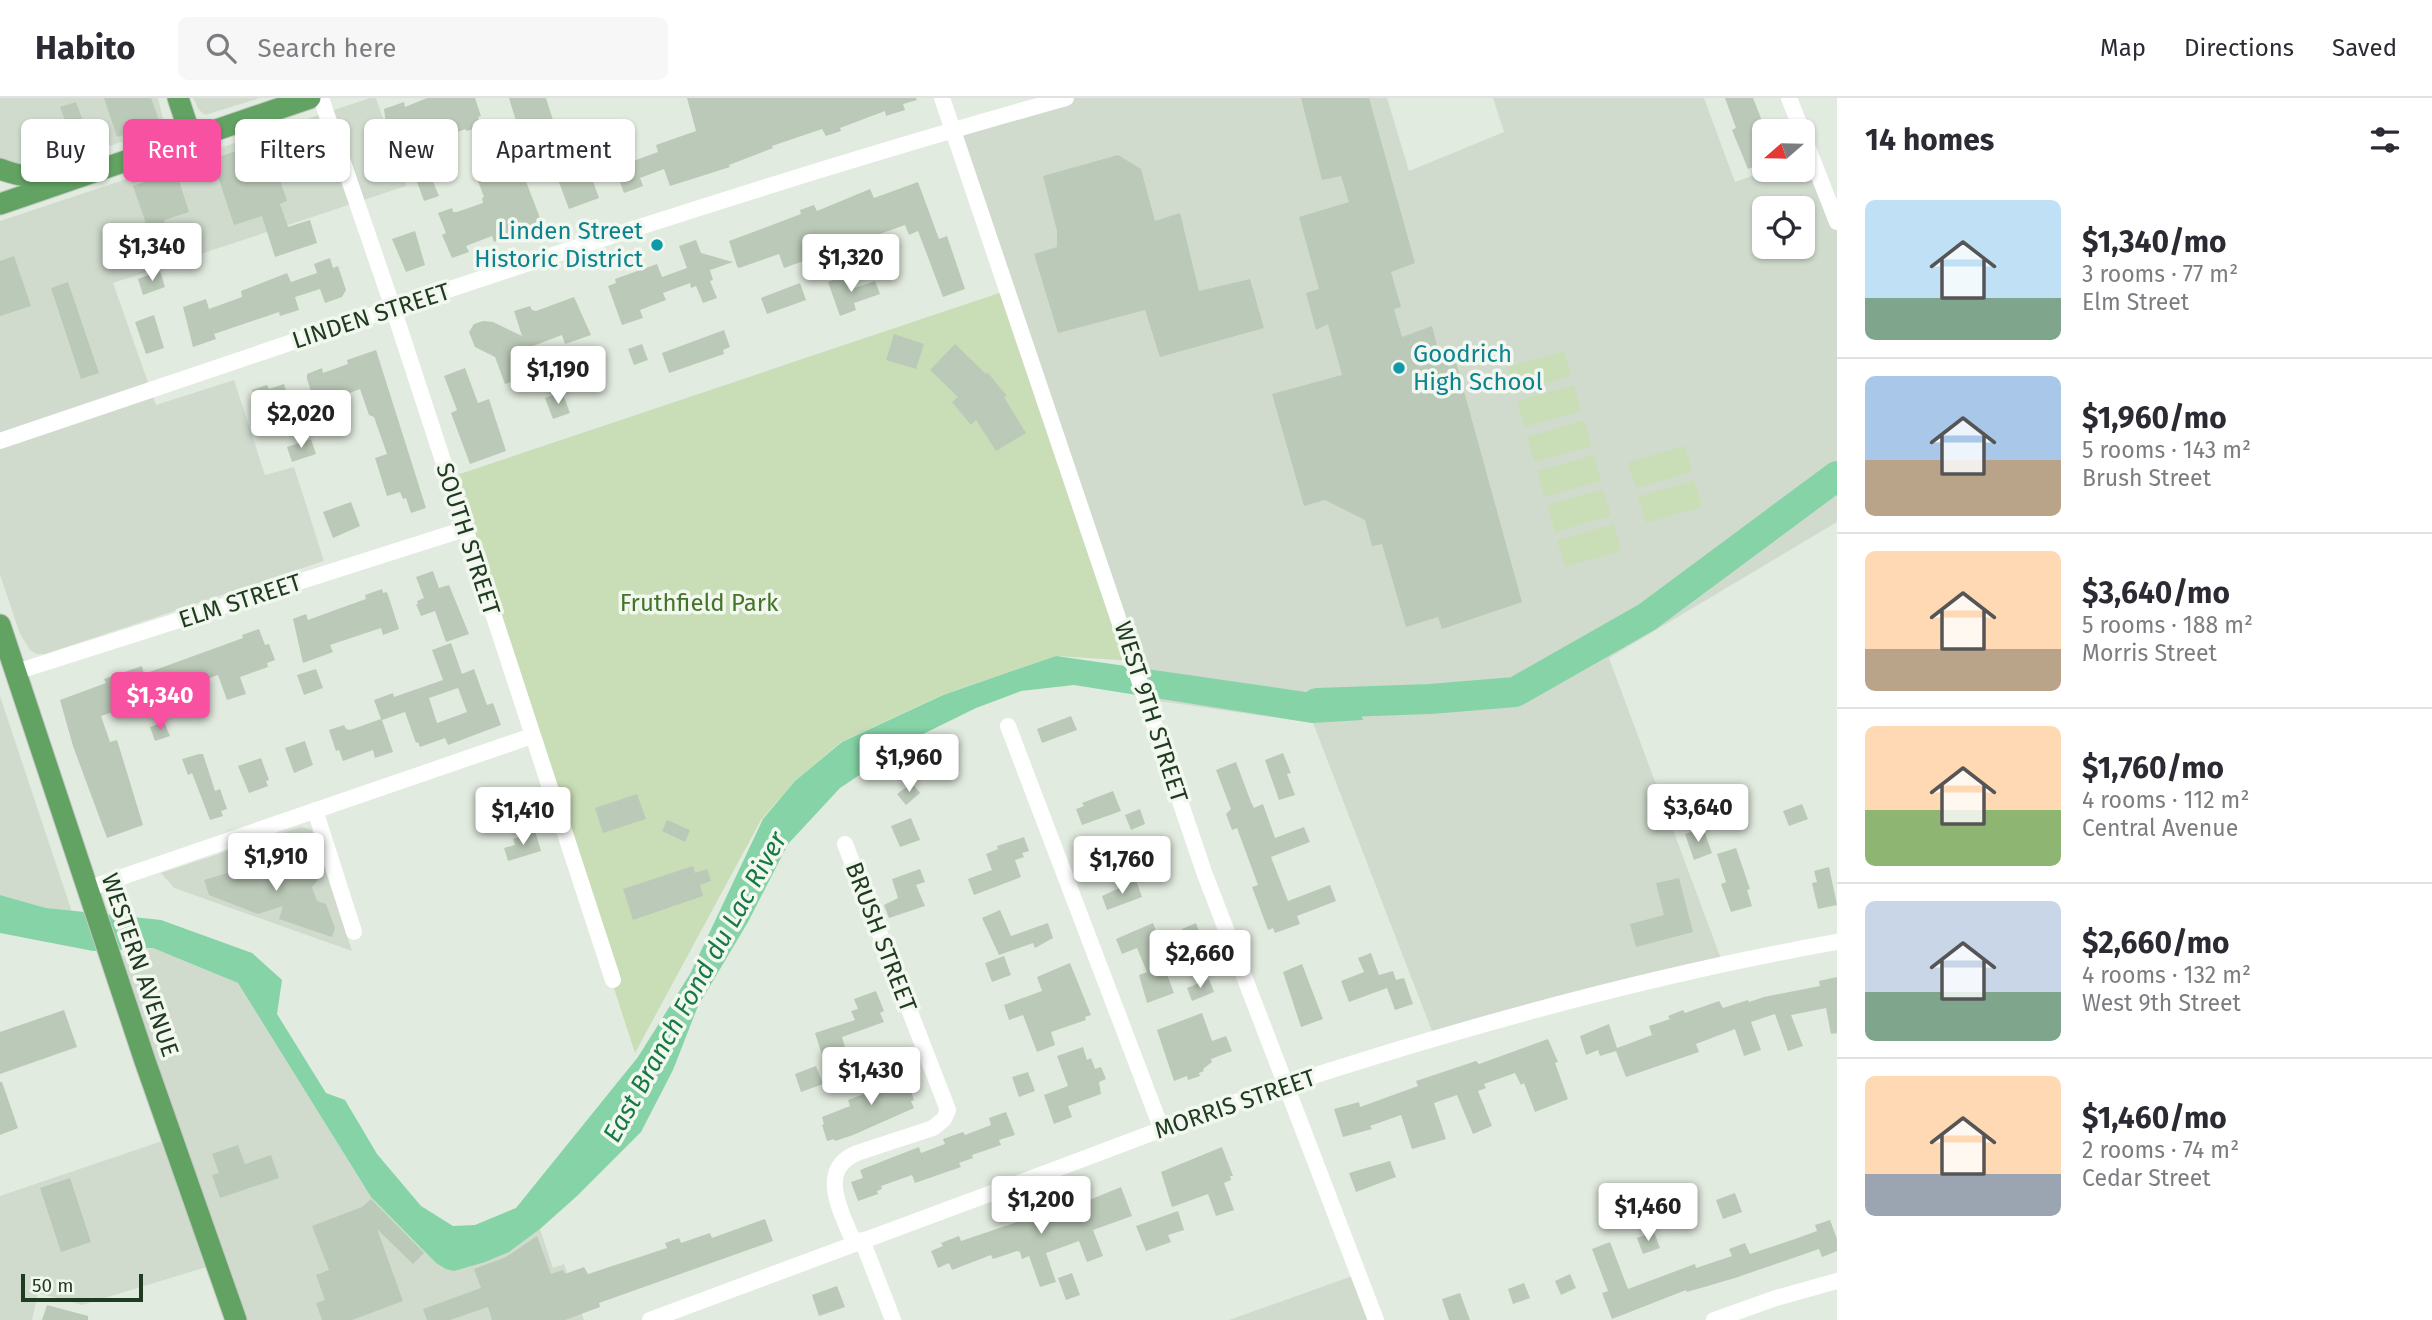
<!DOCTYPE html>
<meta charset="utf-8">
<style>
:root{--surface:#fff;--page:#f7f7f7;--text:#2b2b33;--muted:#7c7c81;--line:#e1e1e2;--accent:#f851a2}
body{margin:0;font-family:"Fira Sans",sans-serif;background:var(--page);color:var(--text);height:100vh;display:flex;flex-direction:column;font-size:26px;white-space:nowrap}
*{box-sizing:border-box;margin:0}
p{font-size:23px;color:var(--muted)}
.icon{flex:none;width:38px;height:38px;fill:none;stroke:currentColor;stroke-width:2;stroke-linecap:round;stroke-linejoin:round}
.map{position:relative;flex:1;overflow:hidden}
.drawer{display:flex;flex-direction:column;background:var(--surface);width:595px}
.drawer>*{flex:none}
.top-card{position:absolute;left:21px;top:21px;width:665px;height:63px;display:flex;gap:14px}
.needle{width:46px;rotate:250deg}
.buttons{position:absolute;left:1752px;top:21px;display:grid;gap:14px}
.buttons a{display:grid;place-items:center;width:63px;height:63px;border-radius:10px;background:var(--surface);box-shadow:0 2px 5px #0004;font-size:35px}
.scale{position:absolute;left:21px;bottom:18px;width:122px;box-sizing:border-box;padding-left:7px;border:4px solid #203c20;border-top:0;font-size:19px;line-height:24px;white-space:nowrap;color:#203c20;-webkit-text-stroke:5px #f2f8f0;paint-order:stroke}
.price{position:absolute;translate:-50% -60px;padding:0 16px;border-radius:7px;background:#fff;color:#222;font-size:23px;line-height:46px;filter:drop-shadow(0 2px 4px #0008)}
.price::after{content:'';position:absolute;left:50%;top:42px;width:21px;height:16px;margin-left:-10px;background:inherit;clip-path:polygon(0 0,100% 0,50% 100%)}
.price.active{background:var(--accent);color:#fff}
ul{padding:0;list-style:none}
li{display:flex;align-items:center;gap:21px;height:175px;padding:0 28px}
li+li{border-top:2px solid var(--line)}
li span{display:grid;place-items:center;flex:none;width:196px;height:140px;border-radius:10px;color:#555}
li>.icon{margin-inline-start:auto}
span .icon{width:84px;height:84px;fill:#fffc;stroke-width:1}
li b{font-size:30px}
h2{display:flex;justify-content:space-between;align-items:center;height:84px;padding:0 28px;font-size:30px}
.tag{padding:0 24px;border-radius:10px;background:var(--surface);box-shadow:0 2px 5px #0004;font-size:24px;line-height:63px}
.tag.active{background:var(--accent);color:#fff}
header{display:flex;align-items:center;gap:42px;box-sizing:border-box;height:98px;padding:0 35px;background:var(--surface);border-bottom:2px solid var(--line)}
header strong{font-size:33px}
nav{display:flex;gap:38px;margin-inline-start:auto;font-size:24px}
.search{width:490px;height:63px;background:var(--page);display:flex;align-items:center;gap:18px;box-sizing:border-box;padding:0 24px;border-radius:10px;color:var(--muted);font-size:26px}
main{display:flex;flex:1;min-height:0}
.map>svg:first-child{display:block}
</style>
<header>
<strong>Habito</strong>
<div class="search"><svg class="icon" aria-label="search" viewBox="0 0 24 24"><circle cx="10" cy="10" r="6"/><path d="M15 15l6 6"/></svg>Search here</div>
<nav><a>Map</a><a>Directions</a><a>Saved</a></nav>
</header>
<main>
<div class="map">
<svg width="1837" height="1222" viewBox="0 0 1837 1222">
<rect width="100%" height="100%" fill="#e2ebdf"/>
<path fill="#d0dbce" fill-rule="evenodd" d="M0,0H158L164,25L147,35L64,64L33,69L0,64Z
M193,0H260L205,17L199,12Z
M370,0H376L406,88L113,185L156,307L234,282L265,377L294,369L324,463L45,556H36L30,552L20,536L0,477V123Z
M1066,0H1387L1409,73L1504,34L1493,0H1704L1735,84L1769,72H1802L1803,59L1811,56L1837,124V424L1609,560L1723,866L1435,941L1313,625L1145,601L951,32ZM1764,110H1802V149H1764Z
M0,598L72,814L46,810L0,797Z
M301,729L312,732L352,853L174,790L161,775Z
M153,850L238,885L371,1099L436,1165L509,1154L540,1131L553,1170L564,1166L584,1222H236L213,1167L82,1207L38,1195L32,1222H0V1098L171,1040L111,861Z
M1358,1176L1376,1222H1229Z"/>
<path fill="#c9deb7" d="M1008,192L1134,563L1056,558L942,597L841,644L795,683L761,722L635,955L448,380Z
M1564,253L1571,278L1515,295L1507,269Z
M1574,287L1581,313L1525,329L1517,303Z
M1584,322L1592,348L1534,364L1527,339Z
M1685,348L1692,374L1636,390L1628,364Z
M1594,357L1601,383L1544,399L1537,373Z
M1694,382L1702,409L1646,425L1638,399Z
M1603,391L1611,418L1555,434L1547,407Z
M1614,426L1621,453L1565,469L1557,442Z"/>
<path fill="#85d3a6" d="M1056,558L1306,594L1351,589L1363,622L1312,625L1074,587L1021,593L976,610L915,640L840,690L788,746L748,824L698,908L673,972L641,1034L577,1098L540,1131L509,1154L485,1164L454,1173L446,1171L436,1165L371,1099L238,885L153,850L93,853L0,835V797L46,810L161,822L252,855L282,882L277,916L326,995L345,1002L377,1056L421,1108L453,1128L475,1127L516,1110L638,959L690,876L763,721L795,683L842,644L943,597Z"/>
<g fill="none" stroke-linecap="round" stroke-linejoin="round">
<path stroke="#85d3a6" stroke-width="30" d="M1317,605L1430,601L1515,594L1647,519L1837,378"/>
</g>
<path fill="#bbc9b8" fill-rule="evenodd" d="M104,0H151L160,25L117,39Z
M427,0H475L481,18L478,19L481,29L466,33V31L432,42L443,78L432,81L439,98L424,103L413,73L405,76L398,54L373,62L365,41L369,31L386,26L384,11L404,4L405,9Z
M509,0H546L558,38L541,44L548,64L522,73L540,120L537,121L539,127L494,144L492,138L466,148L469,154L452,160L442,137L446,135L438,115L452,110L453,114H457L483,105L482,100L484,99L473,70L488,64L483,46L519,33Z
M687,0H916L917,2L903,6L905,12L886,18L885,13L840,30L841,33L826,38L822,31L772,48L773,50L729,67L730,69L670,88L664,71L640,80L643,88L624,95L617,76L619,75L615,61L631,55L633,63L658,54L656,47L696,33Z
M1301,0H1369L1415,165L1391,174L1401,209L1394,211L1402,239L1432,228L1441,263L1454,257L1522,504L1442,531L1438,519L1406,529L1382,446L1372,448L1365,422L1325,402L1304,408L1272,296L1342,277L1328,226L1316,232L1306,195L1319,191L1299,119L1349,104L1341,78L1322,82Z
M1725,0H1753L1766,33L1754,39L1764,65L1748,71L1732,32L1736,30Z
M76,4L92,48L60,59L53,42L70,36L60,9Z
M267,43L287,103L280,106L288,129L310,122L317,145L275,159L262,118L234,127L212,61Z
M1118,57L1141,71L1155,123L1180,115L1199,193L1250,181L1264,230L1160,259L1145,212L1058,235L1034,156L1057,149V133L1043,78Z
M589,72L599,100L569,111L557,79L576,73L577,76Z
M176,73L189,114L164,122L169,145L154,149L133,88Z
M918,84L939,141L947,138L965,191L943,199L918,133L909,137L905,127L784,170L779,156L739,170L737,168L729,143L801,116L800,112L814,107L817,113L870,91L874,100Z
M415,133L425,167L406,174L392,141Z
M696,142L701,155L733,164L710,172L713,182L710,183L717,200L703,205L696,188L691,190L690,185L663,195L666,202L640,212L643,220L622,227L608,188L616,185L615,181L657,166L662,179L687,170L679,148Z
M14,158L31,208L0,218V163Z
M330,160L333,170L338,168L346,192L342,199L325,205L320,191L295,199L299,212L280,218L279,214L214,236L216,241L193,249L183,209L206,201L209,211L242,199L241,193L287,175L291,184L317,175L314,166Z
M160,173L165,189L143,197L138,181Z
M844,178L849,192L875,183L880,196L854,205L856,212L840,218L828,184Z
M68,184L99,275L81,281L51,190Z
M800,185L806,202L767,216L761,200Z
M574,199L591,237L565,246L562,237L512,256L521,280L505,286L495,259L475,249L469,234L474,226L483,223L493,224L522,238L514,213L530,208L532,212L536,213Z
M154,217L164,250L146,256L135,224Z
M724,232L730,249L723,252L724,256L669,275L662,255Z
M894,236L924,246L916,271L886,262Z
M642,246L648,262L634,267L628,251Z
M955,246L986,276L988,275L1007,298L1004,299L1026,335L996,353L976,322L971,327L952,304L958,299L930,272Z
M376,252L426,410L411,415L406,400L403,401L400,394L387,398L375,360L387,356L374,319L369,317L360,291L316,308L307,281V276L322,270L323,275L348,266L347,262Z
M465,270L478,305L489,301L506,353L470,366L451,315L457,312L444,278Z
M284,286L288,300L284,301L289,313L262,322L252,292L267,287L269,291Z
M562,294L570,315L553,321L545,300Z
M311,341L316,356L292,364L287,349Z
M351,404L360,428L333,440L323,414Z
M433,473L439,490L449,487L469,536L446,544L435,513L421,518L416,506H418L417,503L424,500L416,479Z
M382,491L383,495L387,494L399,531L383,537L381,530L330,547L333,554L303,565L293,521L306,516L308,522L338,511L366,501L365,497Z
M259,531L265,547L269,546L275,562L267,565L268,569L240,579L246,596L227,602L218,577L193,586L202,610L183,617L173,589L135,603L136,606L101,618L110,644L117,642L143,727L107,740L73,648L60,602L106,585L104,581L142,568L144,576L243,540L242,537Z
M451,545L462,576L474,571L487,607L493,605L501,627L448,647L445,640L420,649L418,644L416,645L405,614L382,622L393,654L375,660L373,652L343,663L339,652L336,653L329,632L344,627L346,631L350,632L381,621L374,602L393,595L394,599L443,582L432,552ZM458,590L467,614L437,625L429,600Z
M316,571L323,590L304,597L297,577Z
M1071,618L1077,632L1042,645L1037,631Z
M164,624L170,638L155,643L150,629Z
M305,643L313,667L294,675L285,650Z
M1283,655L1291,675L1287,676L1295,697L1279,702L1265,662Z
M199,656H203L215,693L220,691L227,711L221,713L223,718L210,722L192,675L188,677L182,661Z
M261,660L269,682L266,683L268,688L249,695L238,668Z
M1236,664L1251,704L1254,710L1263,706L1275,740L1304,729L1310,744L1271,759L1288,803L1330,787L1336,803L1297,818L1300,826L1275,835L1273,830L1268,832L1252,789L1258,787L1237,730L1232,732L1226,716L1231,711L1216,672Z
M912,685L920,695L906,707L897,696Z
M1113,693L1121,713L1082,727L1076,711L1084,708L1082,705Z
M637,696L646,721L603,735L595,710Z
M1802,706L1808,721L1789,728L1783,713Z
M1140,711L1145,726L1131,732L1125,717Z
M911,720L920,742L900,749L891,728Z
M667,722L690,732L685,744L662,733Z
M1703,730L1712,755L1694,762L1685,736Z
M535,733L541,753L508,763L504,750L515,747L513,741Z
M1024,739L1029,753L1022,755L1024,759L1015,762L1021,779L974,797L968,781L992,772L986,756L998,751L997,748Z
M1120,744L1125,758L1117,760L1119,765L1097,773L1093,761L1105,756L1103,751Z
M1736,750L1750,791L1747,792L1752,808L1731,814L1721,786L1726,784L1717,756Z
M299,754L307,775L320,779L312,789L317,803L326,806L335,830L332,839L279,821L283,808L258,816L209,797L204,782L268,763L269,765Z
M693,768L695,775L707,771L711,783L700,787L703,798L633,822L623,791Z
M1829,769L1837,807L1818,811L1812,785L1817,784L1814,773Z
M920,771L925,784L916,787L925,808L889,820L884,807L898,800L892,781Z
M1679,780L1693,834L1636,849L1630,826L1664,817L1656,785Z
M1136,782L1142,799L1107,812L1102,798Z
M1000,812L1011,838L1048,825L1053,840L1035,850L1033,845L999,857L982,820Z
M1153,825L1161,845L1156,847L1174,895L1147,905L1139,877L1147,874L1137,850L1122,856L1116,841Z
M1196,825L1201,839L1187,844L1182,831Z
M1371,855L1379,877L1393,873L1396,882L1404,880L1413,906L1395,912L1387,890L1349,904L1341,883L1364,874L1358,860Z
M1004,858L1011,877L992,884L985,865Z
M1070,865L1091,917L1085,919L1086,922L1051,934L1055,947L1037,954L1023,917L1009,922L1004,907L1042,893L1037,879Z
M1302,866L1323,921L1301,929L1283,874Z
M1837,879V935L1831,936L1826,910L1791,917L1803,948L1788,953L1775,916L1751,924L1761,952L1744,958L1735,931L1696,946L1699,954L1626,979L1616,953L1600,958L1598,952L1586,957L1580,938L1609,926L1617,950L1652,937L1649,928L1670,921L1668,918L1683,912L1685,915L1719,903L1723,910L1748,902L1749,904L1764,899L1820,888L1819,883Z
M1209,881L1214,894L1192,903L1187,890Z
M876,893L884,913L880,915L884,924L842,939L845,949L822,957L815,935L855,922L851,913L858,911L854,901Z
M64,912L77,949L0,976V934Z
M1202,915L1212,943L1226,938L1232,953L1211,961L1212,964L1203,971L1204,973L1199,975L1200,978L1188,982L1187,978L1174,983L1157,932Z
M1548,941L1558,964L1555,965L1568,1001L1535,1014L1524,985L1521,987L1515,975L1484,986L1486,990L1478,993L1492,1028L1473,1036L1457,997L1434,1005L1446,1041L1412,1051L1401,1017L1370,1028L1372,1031L1343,1039L1334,1011L1359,1004L1360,1009L1418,988L1416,983L1476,963L1479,966Z
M1083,949L1087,962L1091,960L1095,971L1101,969L1106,981L1099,984L1101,996L1068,1008L1072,1019L1054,1026L1044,997L1068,988L1057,958Z
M896,964L903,981L906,980L914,1002L911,1003L914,1010L853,1037L835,1043L834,1041L827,1043L822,1027L824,1026L822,1019L850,1008L848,1002L880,990L879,987L887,984L882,969Z
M816,968L823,986L801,994L795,976Z
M1028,974L1035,993L1019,999L1012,979Z
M0,984H2L18,1030L0,1037Z
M1006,1014L1015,1037L999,1042L1001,1047L972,1057L973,1060L959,1065L961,1069L915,1085L912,1077L881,1088L882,1091L877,1093L878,1096L858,1103L851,1084L863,1080L860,1072L919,1049L921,1055L945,1046L943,1041L963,1034L965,1037L991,1027L989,1020Z
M238,1047L245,1066L271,1057L279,1080L220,1100L212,1077L219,1075L212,1056Z
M1222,1049L1233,1078H1230L1231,1082L1224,1085L1234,1112L1216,1118L1208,1096L1172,1109L1161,1074Z
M1390,1063L1396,1079L1356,1094L1349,1075Z
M70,1080L91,1144L61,1154L40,1090Z
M1121,1089L1132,1118L1093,1132L1103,1158L1087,1164L1079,1143L1046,1155L1056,1184L1040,1189L1029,1158L1022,1161L1020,1154L1017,1153L993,1161L991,1157L952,1172L949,1165L938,1170L931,1153L943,1148L941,1145L959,1138L961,1143L1059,1110L1060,1114Z
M1735,1095L1742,1114L1723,1121L1716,1102Z
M371,1101L424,1155L413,1166L377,1131L403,1203L352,1222H322L316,1205L325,1202L316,1177L329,1172L312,1128L362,1109Z
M1178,1113L1184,1132L1168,1137L1171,1144L1146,1153L1136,1128Z
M765,1121L773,1143L599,1205L600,1209L565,1222H492L488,1209L450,1222H427L423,1211L481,1190L474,1171L506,1159L537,1138L551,1176L563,1172L565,1176L584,1169L588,1176L667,1150L665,1145L679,1140L681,1145L710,1135L712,1140Z
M1830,1122L1837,1141V1153L1822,1159L1819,1151L1735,1180L1687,1194L1686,1192L1612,1221L1602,1195L1608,1193L1592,1151L1610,1144L1628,1191L1695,1166L1696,1170L1732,1158L1729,1151L1745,1145L1750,1156L1792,1142L1817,1133L1815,1127Z
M1654,1134L1660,1150L1643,1156L1637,1140Z
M1072,1175L1080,1197L1066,1202L1058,1180Z
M1570,1176L1576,1190L1561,1197L1555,1183Z
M1524,1185L1530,1200L1513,1206L1508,1191Z
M837,1188L845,1209L819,1218L812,1197Z
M1460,1195L1470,1222H1449L1442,1201Z
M47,1207L88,1218V1222H42Z"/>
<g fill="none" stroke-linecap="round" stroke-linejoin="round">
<defs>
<path id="major" d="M178,0L192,42
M0,71C20,79 39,80 60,80
M0,106L310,0
M0,527L145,963L236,1222"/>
</defs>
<use href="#major" stroke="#c1c8c1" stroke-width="23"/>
<path stroke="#fff" stroke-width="16" d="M321,0L393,210L613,882
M942,0L1204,774L1376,1222
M1789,0L1802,33
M1802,35L1837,124
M0,343C353,224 707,100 1066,0
M16,574L465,431
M1008,628L1162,1032
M315,712L354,834
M845,746L948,1012L944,1021L933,1030L857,1055C816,1072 842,1115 854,1145
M87,791L532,638
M862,1142L893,1222
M650,1222C789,1169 928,1118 1067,1067C1140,1040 1212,1011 1285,987C1466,928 1650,877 1837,844
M1714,1222L1776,1200L1837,1183"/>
<use href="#major" stroke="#62a363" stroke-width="21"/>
</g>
<g fill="#0f9aa8" stroke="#f2f8f0" stroke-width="2.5">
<circle cx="657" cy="147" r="7"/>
<circle cx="1399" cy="270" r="7"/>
</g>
<g text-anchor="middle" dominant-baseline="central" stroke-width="7" stroke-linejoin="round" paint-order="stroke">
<g font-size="24" fill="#0d838f" stroke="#f2f8f0" text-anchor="end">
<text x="643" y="133">Linden Street<tspan x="643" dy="28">Historic District</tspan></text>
<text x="1413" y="256" text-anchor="start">Goodrich<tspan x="1413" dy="28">High School</tspan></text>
</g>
<g font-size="24" fill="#203c20" stroke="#f2f8f0">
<text transform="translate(371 218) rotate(-18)">LINDEN STREET</text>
<text transform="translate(468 441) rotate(72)">SOUTH STREET</text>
<text transform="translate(240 503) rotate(-18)">ELM STREET</text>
<text transform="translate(1151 614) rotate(72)">WEST 9TH STREET</text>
<text transform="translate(881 839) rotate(69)">BRUSH STREET</text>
<text transform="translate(140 867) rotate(71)">WESTERN AVENUE</text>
<text transform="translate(1235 1006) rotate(-19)">MORRIS STREET</text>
</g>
<g font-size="24" fill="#437428" stroke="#f2f8f0">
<text x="699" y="505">Fruthfield Park</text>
</g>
<g font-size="26" font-style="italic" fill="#187a43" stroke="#f2f8f0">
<text transform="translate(695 889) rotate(-61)">East Branch Fond du Lac River</text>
</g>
</g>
</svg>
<div class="buttons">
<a><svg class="needle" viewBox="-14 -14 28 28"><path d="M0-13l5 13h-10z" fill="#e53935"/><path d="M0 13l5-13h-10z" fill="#7c7c81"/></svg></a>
<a><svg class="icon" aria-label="locate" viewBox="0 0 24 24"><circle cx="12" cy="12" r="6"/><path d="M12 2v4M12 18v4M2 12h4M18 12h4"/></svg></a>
</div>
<div class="scale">50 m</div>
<b class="price" style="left:152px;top:185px">$1,340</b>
<b class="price" style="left:851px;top:196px">$1,320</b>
<b class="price" style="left:558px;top:308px">$1,190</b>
<b class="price" style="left:301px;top:352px">$2,020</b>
<b class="price active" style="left:160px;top:634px">$1,340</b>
<b class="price" style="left:909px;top:696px">$1,960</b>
<b class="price" style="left:1698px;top:746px">$3,640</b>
<b class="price" style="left:523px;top:749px">$1,410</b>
<b class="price" style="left:276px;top:795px">$1,910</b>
<b class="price" style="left:1122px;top:798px">$1,760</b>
<b class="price" style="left:1200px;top:892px">$2,660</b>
<b class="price" style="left:871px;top:1009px">$1,430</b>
<b class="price" style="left:1041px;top:1138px">$1,200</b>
<b class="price" style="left:1648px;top:1145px">$1,460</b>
<div class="top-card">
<a class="tag">Buy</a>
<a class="tag active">Rent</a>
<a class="tag">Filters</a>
<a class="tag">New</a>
<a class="tag">Apartment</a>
</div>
</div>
<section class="drawer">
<h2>14 homes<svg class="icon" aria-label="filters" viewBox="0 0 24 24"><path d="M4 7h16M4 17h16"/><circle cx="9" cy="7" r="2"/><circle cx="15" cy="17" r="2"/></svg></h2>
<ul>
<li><span style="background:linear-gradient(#bfe0f5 70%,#7fa58c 0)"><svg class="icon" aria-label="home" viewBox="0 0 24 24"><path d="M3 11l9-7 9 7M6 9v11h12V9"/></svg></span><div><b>$1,340/mo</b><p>3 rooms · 77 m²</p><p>Elm Street</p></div></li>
<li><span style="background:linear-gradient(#a9c7e8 60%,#b9a48a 0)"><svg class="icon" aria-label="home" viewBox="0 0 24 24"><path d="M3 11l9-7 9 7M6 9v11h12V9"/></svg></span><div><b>$1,960/mo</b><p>5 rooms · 143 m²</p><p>Brush Street</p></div></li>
<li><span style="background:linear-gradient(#ffd9b3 70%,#b9a48a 0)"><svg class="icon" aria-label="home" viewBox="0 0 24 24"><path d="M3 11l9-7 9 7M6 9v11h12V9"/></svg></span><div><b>$3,640/mo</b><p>5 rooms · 188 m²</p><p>Morris Street</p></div></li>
<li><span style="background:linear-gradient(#ffd9b3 60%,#8fb573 0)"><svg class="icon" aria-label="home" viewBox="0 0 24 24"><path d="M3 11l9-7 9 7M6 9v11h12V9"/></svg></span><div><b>$1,760/mo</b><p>4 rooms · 112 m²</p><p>Central Avenue</p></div></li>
<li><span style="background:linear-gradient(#c9d6e8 65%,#7fa58c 0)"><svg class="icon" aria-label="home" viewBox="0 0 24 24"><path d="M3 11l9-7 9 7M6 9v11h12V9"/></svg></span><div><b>$2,660/mo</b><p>4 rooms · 132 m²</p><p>West 9th Street</p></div></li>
<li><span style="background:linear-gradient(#ffd9b3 70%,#9aa5b1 0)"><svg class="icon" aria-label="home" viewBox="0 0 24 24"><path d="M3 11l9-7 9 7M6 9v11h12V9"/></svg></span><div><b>$1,460/mo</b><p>2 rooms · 74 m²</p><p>Cedar Street</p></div></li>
</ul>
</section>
</main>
